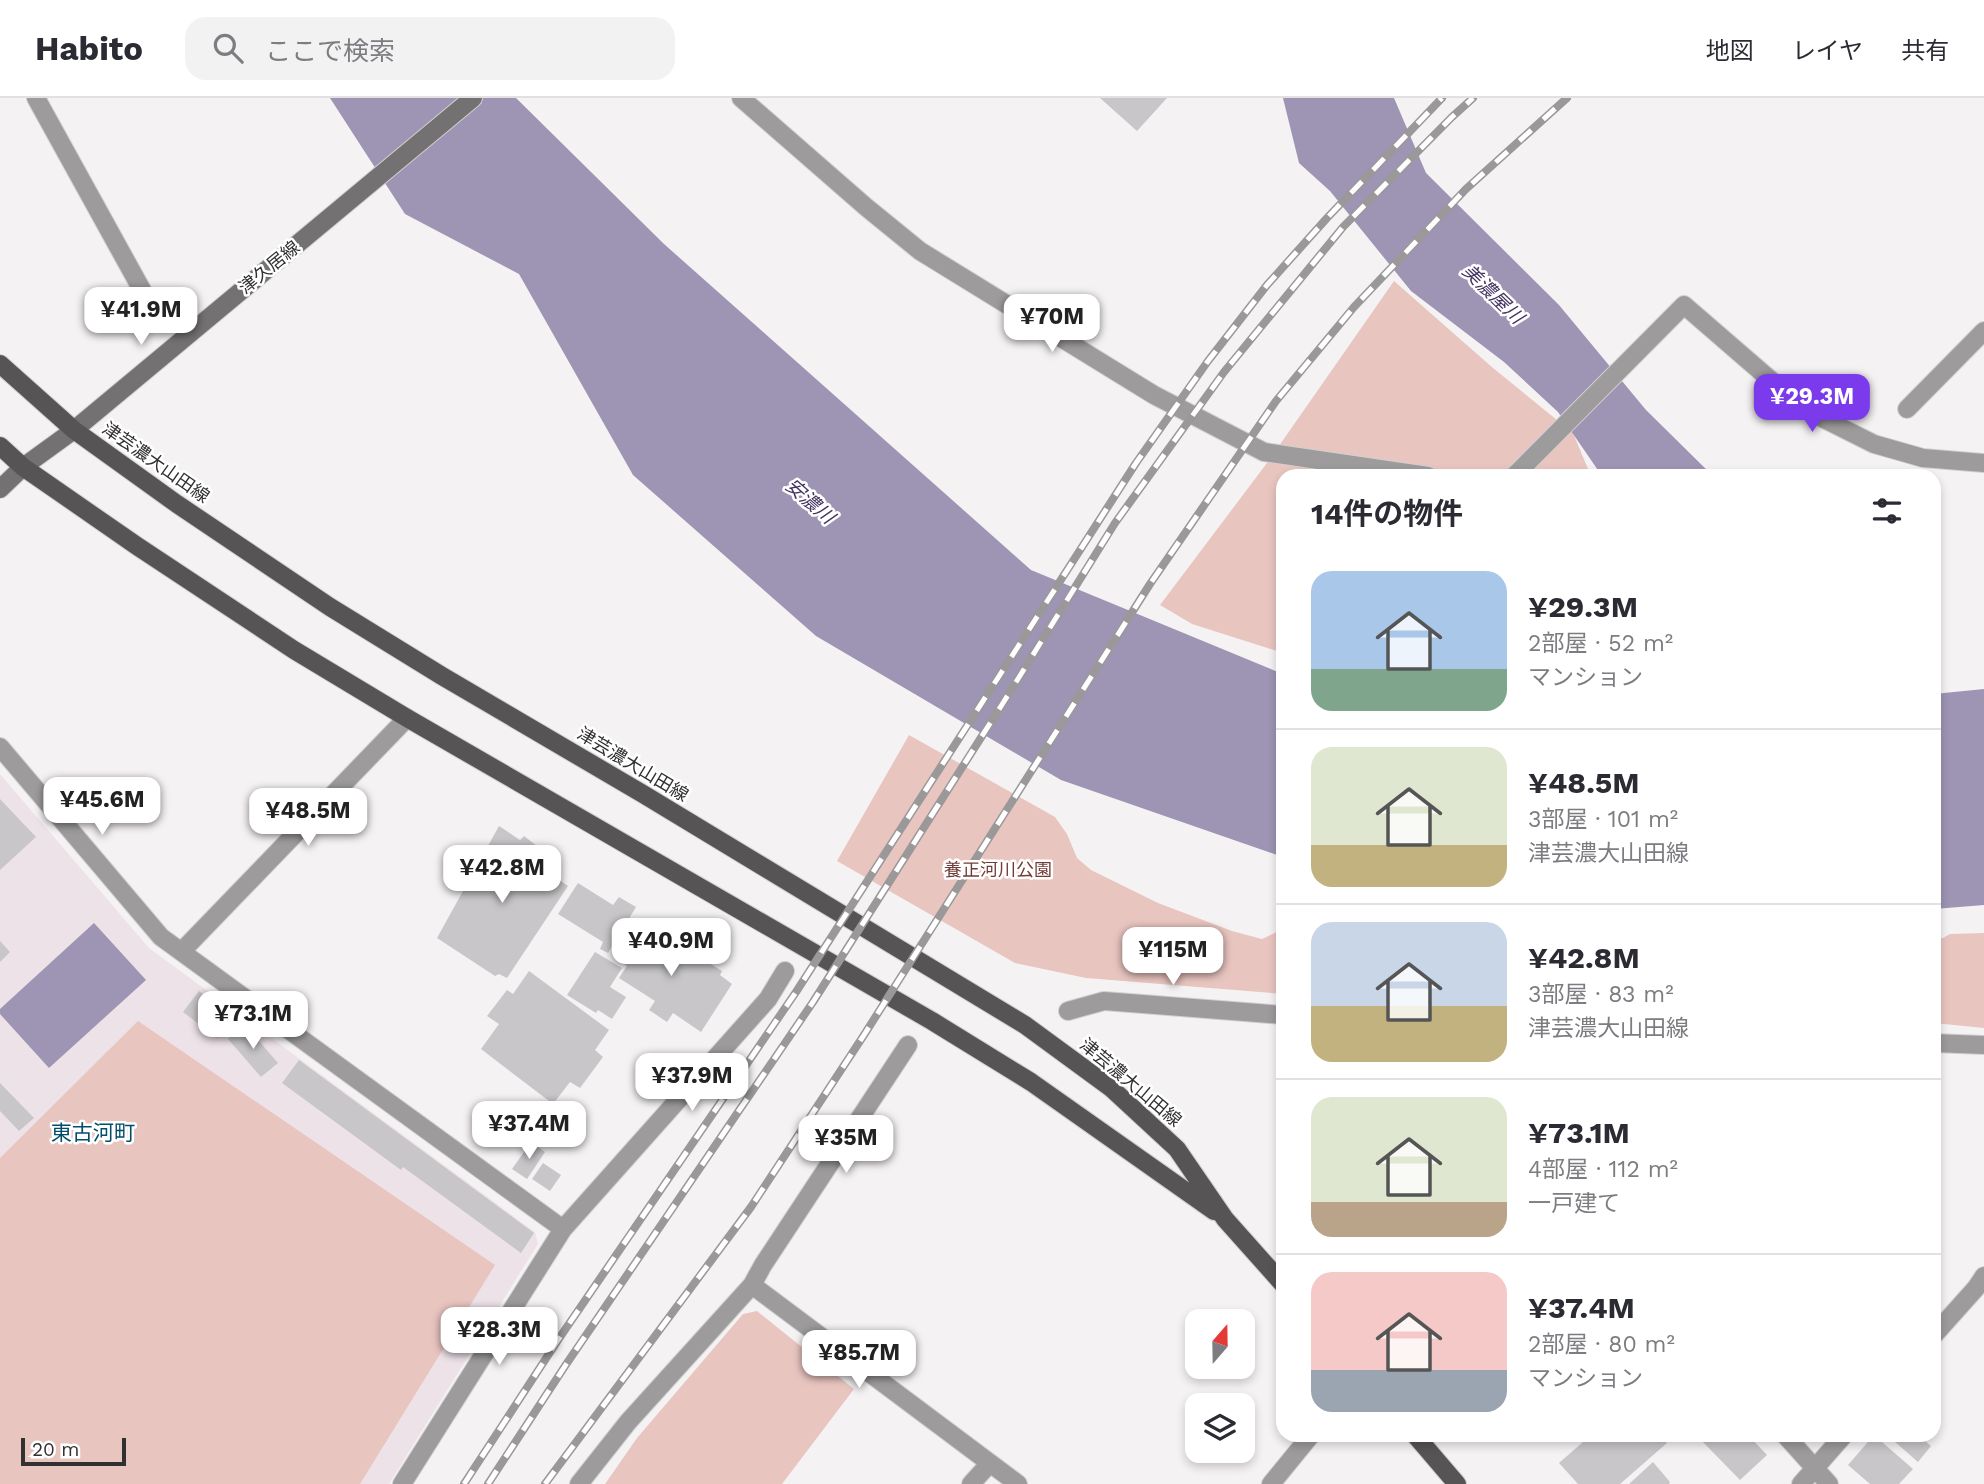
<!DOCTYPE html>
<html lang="ja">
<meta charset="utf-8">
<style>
:root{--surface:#fff;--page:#f2f2f3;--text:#2b2b33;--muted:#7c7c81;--line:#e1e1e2;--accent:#7c3aed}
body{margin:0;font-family:"Work Sans","Noto Sans JP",sans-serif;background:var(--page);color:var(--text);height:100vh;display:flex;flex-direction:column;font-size:26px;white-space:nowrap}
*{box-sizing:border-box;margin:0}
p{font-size:23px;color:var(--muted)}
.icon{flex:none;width:38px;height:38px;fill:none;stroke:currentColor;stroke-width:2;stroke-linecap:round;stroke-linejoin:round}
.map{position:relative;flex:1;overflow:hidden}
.side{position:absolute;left:1276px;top:371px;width:665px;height:973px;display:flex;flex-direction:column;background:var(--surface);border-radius:21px;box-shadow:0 4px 10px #0003}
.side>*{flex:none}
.needle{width:46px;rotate:20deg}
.fabs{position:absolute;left:1185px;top:1211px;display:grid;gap:14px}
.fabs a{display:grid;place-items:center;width:70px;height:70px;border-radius:14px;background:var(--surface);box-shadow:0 4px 10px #0003;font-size:35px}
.scale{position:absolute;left:21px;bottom:18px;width:105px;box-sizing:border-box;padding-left:7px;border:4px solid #323131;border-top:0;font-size:19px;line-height:24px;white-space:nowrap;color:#323131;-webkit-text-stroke:5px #fff;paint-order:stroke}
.price{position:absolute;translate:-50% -60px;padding:0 16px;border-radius:14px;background:#fff;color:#222;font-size:23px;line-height:46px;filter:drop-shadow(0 2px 4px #0008)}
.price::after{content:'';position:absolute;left:50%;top:42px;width:21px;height:16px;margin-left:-10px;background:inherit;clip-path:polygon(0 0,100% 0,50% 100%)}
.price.current{background:var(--accent);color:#fff}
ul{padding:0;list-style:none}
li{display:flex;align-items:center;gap:21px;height:175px;padding:0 35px}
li+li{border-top:2px solid var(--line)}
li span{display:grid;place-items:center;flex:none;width:196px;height:140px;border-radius:21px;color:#555}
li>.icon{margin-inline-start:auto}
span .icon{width:84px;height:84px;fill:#fffc;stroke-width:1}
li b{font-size:30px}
h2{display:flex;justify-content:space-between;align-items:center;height:84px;padding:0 35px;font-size:30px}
header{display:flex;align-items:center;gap:42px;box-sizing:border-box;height:98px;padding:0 35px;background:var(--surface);border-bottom:2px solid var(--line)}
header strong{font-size:33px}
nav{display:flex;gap:38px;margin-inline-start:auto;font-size:24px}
.search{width:490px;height:63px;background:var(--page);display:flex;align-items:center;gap:18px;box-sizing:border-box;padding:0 24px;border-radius:21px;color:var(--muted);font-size:26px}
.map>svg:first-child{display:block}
</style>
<header>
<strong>Habito</strong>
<div class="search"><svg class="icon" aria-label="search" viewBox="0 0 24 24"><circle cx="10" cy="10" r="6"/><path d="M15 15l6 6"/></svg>ここで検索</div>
<nav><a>地図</a><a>レイヤ</a><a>共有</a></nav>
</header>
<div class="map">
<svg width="1984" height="1386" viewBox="0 0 1984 1386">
<rect width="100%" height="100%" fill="#f5f2f4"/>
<path fill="#ede2e8" d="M0,676L149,850L535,1134L538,1146L389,1386H0Z"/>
<path fill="#e9c5c0" d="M1394,183L1493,270L1573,335L1591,378H1283V555L1192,526L1160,507L1267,365Z
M909,637L1055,719L1067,736L1077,760L1091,772L1158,805L1232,833L1262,841L1283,831V896L1086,880L1015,865L837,763Z
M1984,835V930L1934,925V840H1943L1950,836Z
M138,923L495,1167L360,1386H0V1060Z
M757,1213L854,1291L782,1386H605L637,1340L743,1216Z"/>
<path fill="#9e94b4" d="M330,0H516L664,146L1031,472L1283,576V759L1061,682L816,538L633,377L519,176L405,116Z
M1283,0H1394L1426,75L1559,207L1646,312L1713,378H1602L1558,314L1504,264L1411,193L1330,93L1299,65Z
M1984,591V807L1934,811V596Z
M94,825L146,882L49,970L0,916V911Z"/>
<path fill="#c8c6c9" d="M1100,0H1167L1137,33Z
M0,701L36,739L0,772Z
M499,728L520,742L524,738L537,748L531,762L568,788L507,880L499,876L495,878L437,840Z
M578,785L613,807L619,799L636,809L608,855L600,851L603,844L558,816Z
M640,820L651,828L648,832L701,866L704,862L722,873L720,877L732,886L701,934L673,915L667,924L649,912L655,903L619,880L627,868L614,860L630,837L626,835L634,822L637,824Z
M0,843L10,854L0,864Z
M595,854L622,870L610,889L626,899L612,921L598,912L596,915L567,897Z
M529,873L609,932L595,952L603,959L580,990L570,984L553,1006L481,951L499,926L487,918L507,892L513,896Z
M199,893L233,918L217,940L183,914Z
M245,927L278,965L261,979L228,941Z
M299,962L534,1135L521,1155L403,1069L401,1072L282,985Z
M0,985L34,1020L19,1033L0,1013Z
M531,1044L545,1054L527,1081L512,1071Z
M543,1065L561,1077L550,1093L532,1081Z
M1591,1337H1660L1667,1345L1620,1386H1578L1559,1365Z
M1700,1337H1748L1767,1357L1740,1382L1698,1339Z
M1874,1337L1913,1371L1899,1386H1870L1848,1367Z
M1887,1337H1918L1931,1348L1918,1364Z
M1653,1364L1670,1384L1669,1386H1629Z"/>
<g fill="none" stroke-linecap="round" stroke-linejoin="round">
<defs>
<path id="minor" d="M36,0L158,221
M741,0L866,109L920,153L1154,297L1264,354L1428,378
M1907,311L1984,233
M1514,378L1684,207L1788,297L1820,319L1874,346L1923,360L1984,365
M0,649L161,839L563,1131
M182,853L407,620
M1068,913L1104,903L1283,917
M752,1187L1018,1386
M1934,1237L1976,1190L1984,1178
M1785,1337L1829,1386
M402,1386L563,1131L768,901L785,873
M579,1386L628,1324L752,1187L763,1167L908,947
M971,1386L990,1365
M1801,1386L1844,1337"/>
<path id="tertiary" d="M1934,945L1984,947
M1271,1386L1311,1337"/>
<path id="secondary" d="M0,391L23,369L74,332L473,0"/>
<path id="primary" d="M0,266L74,332L177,406L330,509L442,578L643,696L1025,927L1111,990L1177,1051L1225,1121L1283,1186
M0,348L23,369L137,448L294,552L407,620L932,923L1031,984L1214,1113
M1415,1337L1457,1386"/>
</defs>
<use href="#minor" stroke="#d2cfd1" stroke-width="20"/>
<use href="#tertiary" stroke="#d2cfd1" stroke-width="20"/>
<use href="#secondary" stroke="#d2cfd1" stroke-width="20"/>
<use href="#primary" stroke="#d2cfd1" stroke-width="20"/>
<use href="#minor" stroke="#9d9b9b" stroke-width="18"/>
<use href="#tertiary" stroke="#9d9b9b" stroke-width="18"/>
<use href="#secondary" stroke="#747172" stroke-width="18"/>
<use href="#primary" stroke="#575455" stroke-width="18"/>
<defs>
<path id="rail" d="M464,1386L558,1242L796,894L1136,365L1208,263L1267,187L1327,120L1442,0
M488,1386L565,1268L813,904L1003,605L1115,425L1224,274L1343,129L1452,19L1473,0
M545,1386L751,1109L864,937L1150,486L1276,303L1354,209L1466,91L1567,0"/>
</defs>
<use href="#rail" stroke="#9a9899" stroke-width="8"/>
<use href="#rail" stroke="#fff" stroke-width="5" stroke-dasharray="16" stroke-linecap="butt"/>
</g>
<g text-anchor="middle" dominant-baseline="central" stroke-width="5" stroke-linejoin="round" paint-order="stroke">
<g font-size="18" fill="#323131" stroke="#fff">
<text transform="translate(269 169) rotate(-39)">津久居線</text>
<text transform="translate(156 364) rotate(35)">津芸濃大山田線</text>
<text transform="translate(633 666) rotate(31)">津芸濃大山田線</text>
<text transform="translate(1131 984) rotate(40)">津芸濃大山田線</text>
</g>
<g font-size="18" fill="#723b35" stroke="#fff">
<text x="998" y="771">養正河川公園</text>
</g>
<g font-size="19" font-style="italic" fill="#443461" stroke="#fff">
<text transform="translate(1493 196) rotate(44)">美濃屋川</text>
<text transform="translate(810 403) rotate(41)">安濃川</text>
</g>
<g font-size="21" fill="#024d6a" stroke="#fff">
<text x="93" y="1034">東古河町</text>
</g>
</g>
</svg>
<div class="fabs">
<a><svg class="needle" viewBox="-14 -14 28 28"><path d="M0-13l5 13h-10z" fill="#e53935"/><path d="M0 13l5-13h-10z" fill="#7c7c81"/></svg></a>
<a><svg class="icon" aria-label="layers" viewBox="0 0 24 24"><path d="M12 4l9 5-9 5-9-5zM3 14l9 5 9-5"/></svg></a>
</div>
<div class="scale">20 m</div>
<b class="price" style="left:141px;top:249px">¥41.9M</b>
<b class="price" style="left:1052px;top:256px">¥70M</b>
<b class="price current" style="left:1812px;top:336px">¥29.3M</b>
<b class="price" style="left:102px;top:739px">¥45.6M</b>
<b class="price" style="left:308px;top:750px">¥48.5M</b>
<b class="price" style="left:502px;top:807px">¥42.8M</b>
<b class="price" style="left:671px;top:880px">¥40.9M</b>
<b class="price" style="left:1173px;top:889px">¥115M</b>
<b class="price" style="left:253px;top:953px">¥73.1M</b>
<b class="price" style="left:692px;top:1015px">¥37.9M</b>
<b class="price" style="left:529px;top:1063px">¥37.4M</b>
<b class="price" style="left:846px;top:1077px">¥35M</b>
<b class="price" style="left:499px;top:1269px">¥28.3M</b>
<b class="price" style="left:859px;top:1292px">¥85.7M</b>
<section class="side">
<h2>14件の物件<svg class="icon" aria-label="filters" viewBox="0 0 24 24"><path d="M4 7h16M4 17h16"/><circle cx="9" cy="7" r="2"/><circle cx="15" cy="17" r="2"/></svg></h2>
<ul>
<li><span style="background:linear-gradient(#a9c7e8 70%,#7fa58c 0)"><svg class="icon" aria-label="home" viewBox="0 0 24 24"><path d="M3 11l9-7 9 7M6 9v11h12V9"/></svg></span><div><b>¥29.3M</b><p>2部屋 · 52 m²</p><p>マンション</p></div></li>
<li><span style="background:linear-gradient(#dfe7d0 70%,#c2b280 0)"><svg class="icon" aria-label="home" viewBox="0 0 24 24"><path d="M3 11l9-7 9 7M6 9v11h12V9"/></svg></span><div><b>¥48.5M</b><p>3部屋 · 101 m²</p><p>津芸濃大山田線</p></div></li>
<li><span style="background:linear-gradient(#c9d6e8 60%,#c2b280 0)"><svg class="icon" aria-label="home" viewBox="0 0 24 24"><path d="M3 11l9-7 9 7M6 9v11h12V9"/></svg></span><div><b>¥42.8M</b><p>3部屋 · 83 m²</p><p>津芸濃大山田線</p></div></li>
<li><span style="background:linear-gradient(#dfe7d0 75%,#b9a48a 0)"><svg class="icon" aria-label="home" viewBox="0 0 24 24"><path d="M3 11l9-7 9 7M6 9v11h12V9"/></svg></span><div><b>¥73.1M</b><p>4部屋 · 112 m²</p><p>一戸建て</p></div></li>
<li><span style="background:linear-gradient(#f6c9c9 70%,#9aa5b1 0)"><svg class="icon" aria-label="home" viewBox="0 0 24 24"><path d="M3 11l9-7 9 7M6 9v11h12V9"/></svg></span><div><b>¥37.4M</b><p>2部屋 · 80 m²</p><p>マンション</p></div></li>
</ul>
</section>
</div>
